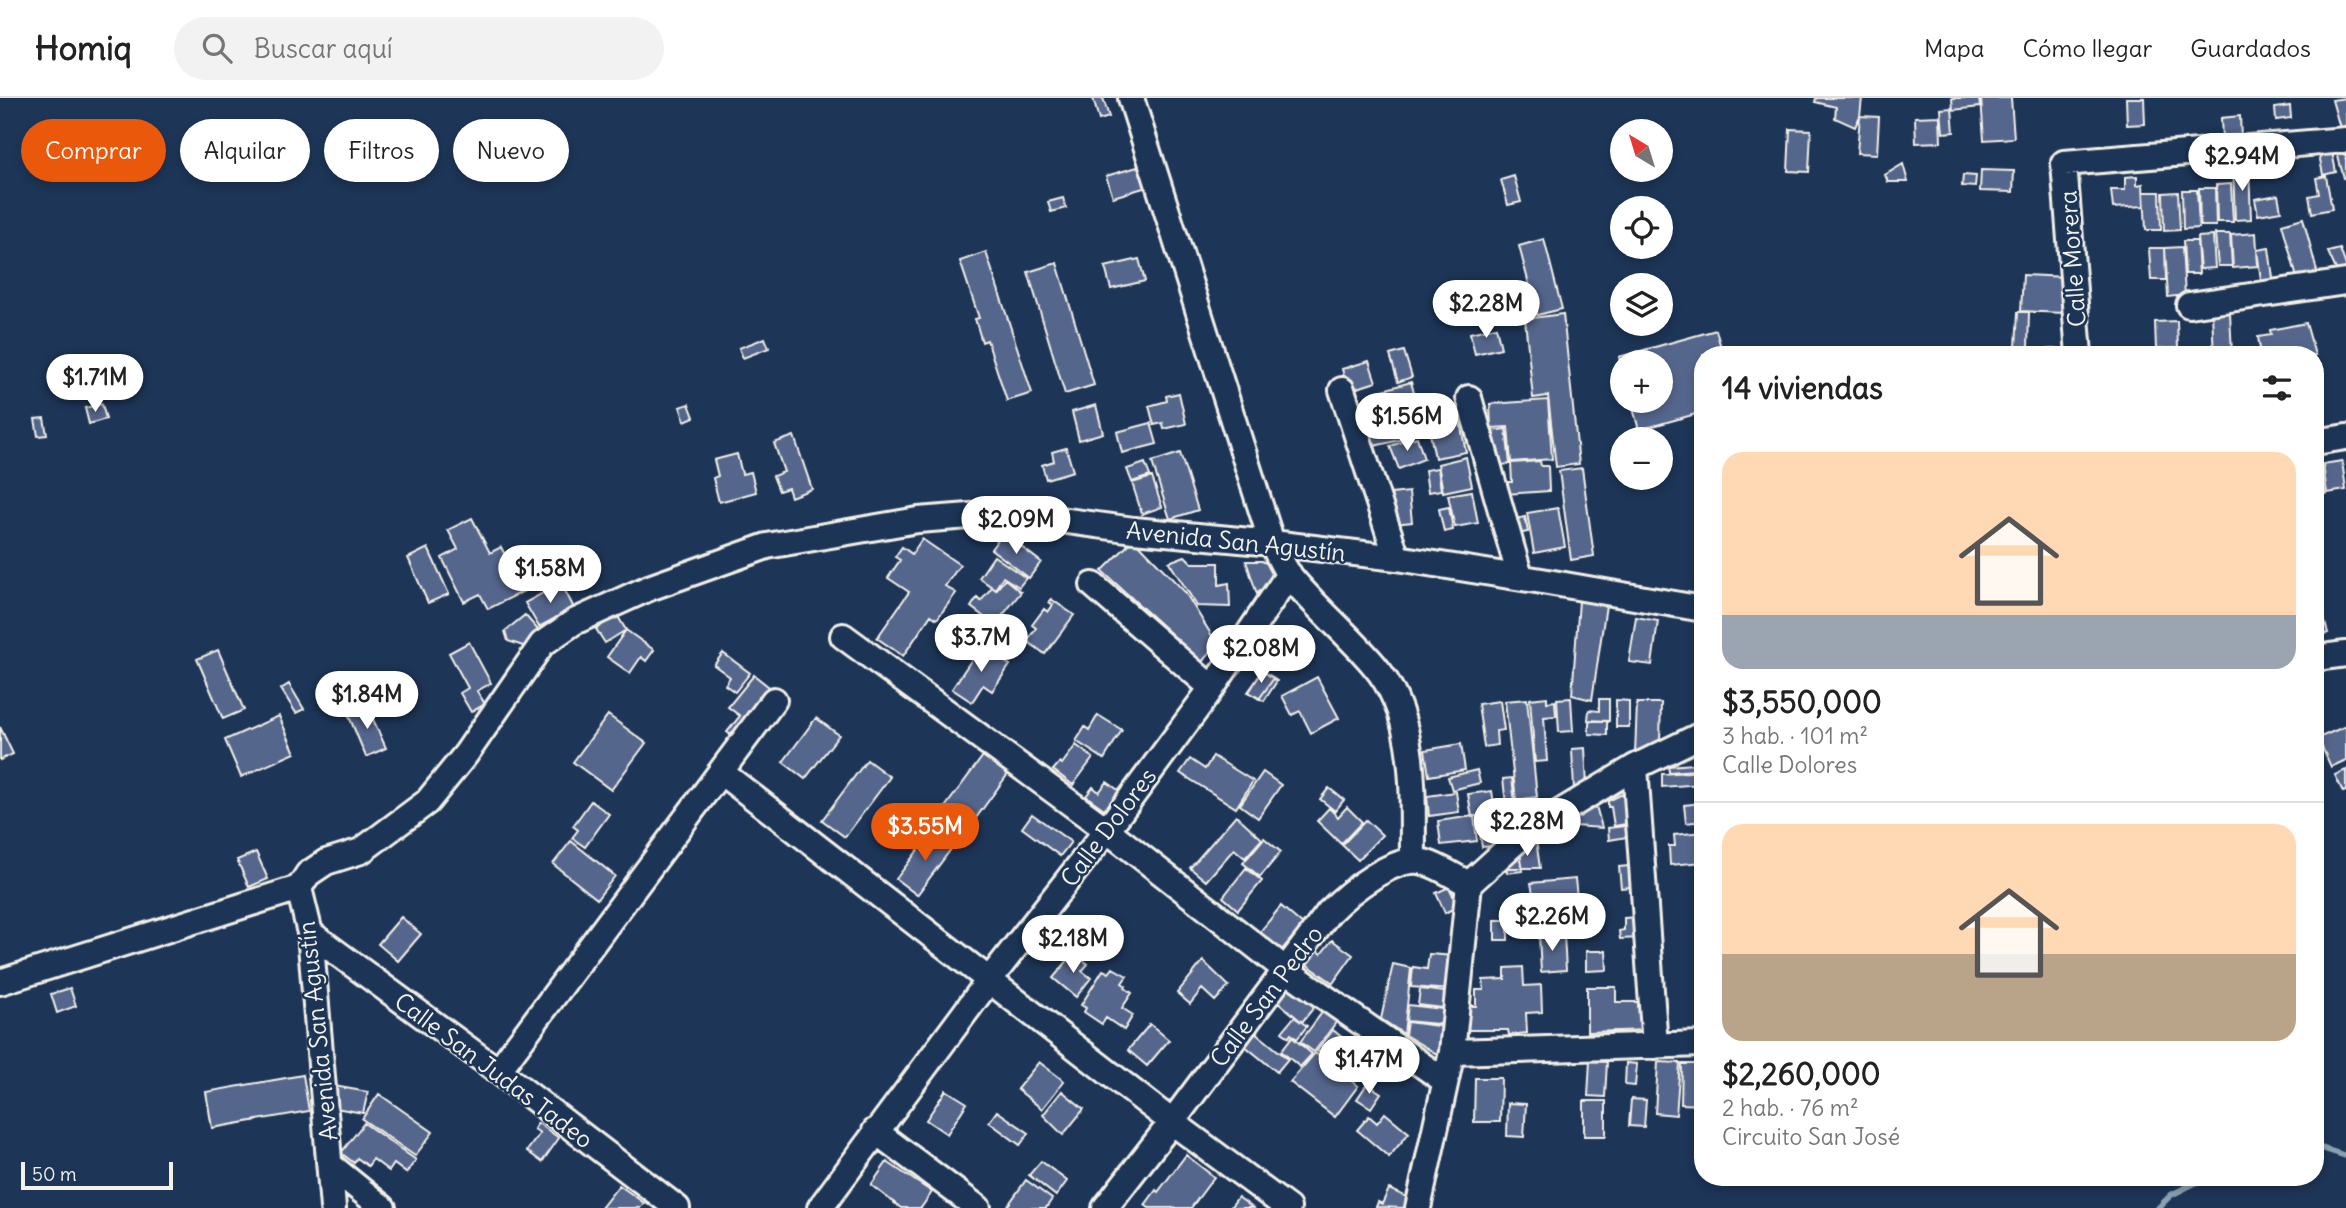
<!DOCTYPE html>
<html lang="es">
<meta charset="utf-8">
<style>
:root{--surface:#fff;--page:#f2f2f2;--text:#222;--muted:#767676;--line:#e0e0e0;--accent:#ea580c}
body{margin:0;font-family:Delius,sans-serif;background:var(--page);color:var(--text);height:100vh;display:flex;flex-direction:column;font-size:26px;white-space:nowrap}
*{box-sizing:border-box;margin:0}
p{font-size:23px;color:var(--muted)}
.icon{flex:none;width:38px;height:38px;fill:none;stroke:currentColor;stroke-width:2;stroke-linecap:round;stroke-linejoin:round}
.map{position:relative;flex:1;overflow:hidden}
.panel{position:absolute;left:1694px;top:248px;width:630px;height:840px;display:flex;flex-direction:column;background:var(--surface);border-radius:28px;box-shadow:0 4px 10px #0003}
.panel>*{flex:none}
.top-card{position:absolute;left:21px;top:21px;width:665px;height:63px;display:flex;gap:14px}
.needle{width:46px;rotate:322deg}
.controls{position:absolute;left:1610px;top:21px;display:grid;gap:14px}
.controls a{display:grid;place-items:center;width:63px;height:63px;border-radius:50%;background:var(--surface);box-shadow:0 4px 10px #0003;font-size:35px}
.scale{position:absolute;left:21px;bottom:18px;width:152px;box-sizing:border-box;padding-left:7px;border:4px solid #f4f1e8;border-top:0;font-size:19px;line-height:24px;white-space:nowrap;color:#f4f1e8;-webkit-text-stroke:5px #1d3557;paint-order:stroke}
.price{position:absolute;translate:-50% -60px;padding:0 16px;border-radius:24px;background:#fff;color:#222;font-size:23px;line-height:46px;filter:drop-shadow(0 2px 4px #0008)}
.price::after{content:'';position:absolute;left:50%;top:42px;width:21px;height:16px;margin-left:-10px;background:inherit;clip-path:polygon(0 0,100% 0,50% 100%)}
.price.active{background:var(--accent);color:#fff}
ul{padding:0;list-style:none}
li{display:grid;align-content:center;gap:14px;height:371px;padding:0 28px}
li+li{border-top:2px solid var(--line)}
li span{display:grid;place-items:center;height:217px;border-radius:21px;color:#555}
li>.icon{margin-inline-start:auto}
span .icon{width:126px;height:126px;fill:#fffc;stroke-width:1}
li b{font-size:30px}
h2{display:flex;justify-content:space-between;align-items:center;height:84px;padding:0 28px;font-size:30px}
.chip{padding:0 24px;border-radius:32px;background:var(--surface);box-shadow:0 4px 10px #0003;font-size:24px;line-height:63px}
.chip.active{background:var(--accent);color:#fff}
header{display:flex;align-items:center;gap:42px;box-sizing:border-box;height:98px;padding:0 35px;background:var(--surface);border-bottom:2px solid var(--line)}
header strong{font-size:33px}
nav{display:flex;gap:38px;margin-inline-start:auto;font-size:24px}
.search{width:490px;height:63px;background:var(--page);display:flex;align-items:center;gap:18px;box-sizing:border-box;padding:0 24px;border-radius:38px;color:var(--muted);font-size:26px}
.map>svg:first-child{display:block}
</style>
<header>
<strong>Homiq</strong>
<div class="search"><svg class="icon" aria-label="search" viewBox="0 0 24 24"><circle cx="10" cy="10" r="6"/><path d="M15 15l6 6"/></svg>Buscar aquí</div>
<nav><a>Mapa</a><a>Cómo llegar</a><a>Guardados</a></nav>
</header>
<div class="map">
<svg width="2346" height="1110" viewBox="0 0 2346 1110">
<rect width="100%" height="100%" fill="#1d3557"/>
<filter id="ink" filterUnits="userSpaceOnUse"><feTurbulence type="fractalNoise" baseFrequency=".0143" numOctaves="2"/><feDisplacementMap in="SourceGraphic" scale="14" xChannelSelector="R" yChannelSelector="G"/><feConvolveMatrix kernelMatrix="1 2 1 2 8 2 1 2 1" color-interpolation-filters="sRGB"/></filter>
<g filter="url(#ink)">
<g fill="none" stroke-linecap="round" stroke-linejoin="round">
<path stroke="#8aa2b0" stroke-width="6" d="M2315,1048L2346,1058
M2158,1110L2171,1097L2205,1080"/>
</g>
<path fill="#54668d" stroke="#f4f1e8" stroke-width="2" d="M1093,0H1103L1109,19L1099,22Z
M1816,0H1862L1860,18L1855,29L1835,20L1836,9L1815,4Z
M1952,0H1979L1980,9L1953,12Z
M1981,0H2011L2014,40L1984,42Z
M2126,0H2144L2145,26L2127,27Z
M2346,0V28L2340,30L2332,2Z
M2290,8L2291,20L2276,22L2275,10Z
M1952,10L1954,34L1943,35L1941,11Z
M1860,18L1879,19L1877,56L1857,55Z
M1940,18L1941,44L1916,45L1915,19Z
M2240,18L2241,40L2222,41L2221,20Z
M1790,31L1811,32L1809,74L1788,73Z
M2346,52V79L2344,80L2337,55Z
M2332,54L2336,74L2323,77L2319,56Z
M1903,66L1908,84H1888L1885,77Z
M1141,68L1147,89L1113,99L1106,78Z
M2233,69H2249L2251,121L2235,122Z
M1981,72L2014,73L2013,94L1980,93Z
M1963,77L1976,78L1975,89L1962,88Z
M1514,78L1521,104L1508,107L1501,82Z
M2137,78V87L2143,86L2144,108L2113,110L2111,92H2125V79Z
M2326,78L2332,111L2312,115L2309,98L2319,96L2316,80Z
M2231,86L2233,124H2217L2216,87Z
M2199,90H2215L2216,128H2200Z
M2182,92H2197L2199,130L2183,131Z
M2144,94H2160L2161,132H2146Z
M2178,94L2180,132L2164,133L2163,95Z
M2278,97L2281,113L2258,117L2255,101Z
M1063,100L1066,110L1051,114L1048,104Z
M2303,120L2319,181L2299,187L2282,126Z
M2256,135L2258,168L2233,170L2231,137Z
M2215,136H2230L2232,168H2218Z
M2213,138L2215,170L2200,171L2197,139Z
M1544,141L1562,211L1537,217L1519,148Z
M2183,143H2197L2199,176H2185Z
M2182,149L2185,197L2168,199L2165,150Z
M2149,150H2165L2166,182H2151Z
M2269,150L2274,188L2262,190L2257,152Z
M2340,151L2346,168V175L2338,176L2328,154Z
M986,154L1032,295L1007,303L987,242L982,244L975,221L979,220L960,163Z
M1139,161L1145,183L1111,191L1105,169Z
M1057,165L1094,287L1065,296L1028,174Z
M2023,177L2066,179L2064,215L2021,213Z
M2018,214H2029L2028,250L2016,249Z
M2230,215L2232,257H2214L2212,216Z
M1563,216L1579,366L1556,369L1548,298L1533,300L1525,221Z
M2177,223L2178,250L2156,251L2155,224Z
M2306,225L2315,257H2261L2258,239L2271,237L2270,232Z
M1496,229L1501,250L1475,256L1470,235Z
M1716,232L1723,257H1703V314L1639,332L1631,303H1661V264H1622V270L1619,259Z
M765,240L769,250L743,260L739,250Z
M2013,251H2066V257H2013Z
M1404,253L1412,279L1398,284L1390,257Z
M1369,263L1376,284L1348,293L1342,271Z
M1411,284L1419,313L1384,323L1376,294Z
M1179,295L1186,326L1164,331L1163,325L1154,327L1149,308L1167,303L1166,298Z
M1548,302L1552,361L1511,364L1508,329L1491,330L1490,306Z
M102,306L106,321L89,326L85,310Z
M689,306L694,319L685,323L680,309Z
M1096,307L1103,335L1079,342L1072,314Z
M1458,314L1466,354L1435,360L1427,321Z
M44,320L47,337L38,338L35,321Z
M1396,323L1400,342L1374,348L1370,329Z
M1151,325L1157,346L1122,355L1117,334Z
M1506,331L1510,366L1494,368L1490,333Z
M794,338L812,391L791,399L788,390L779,393L773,378L784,374L774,345Z
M1417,339L1424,361L1399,371L1390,348Z
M1066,350L1073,373L1046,381L1042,367L1054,363L1052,354Z
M1180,355L1198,412L1170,421L1152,364Z
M737,356L742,376L751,374L756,394L719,404L713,380L718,378L714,362Z
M1466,359L1472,388L1443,394L1438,366Z
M1540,363L1541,368H1548L1549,393L1506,396V384H1512L1511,365Z
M2342,363L2346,392L2327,395L2323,366Z
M1145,365L1150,378L1132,384L1127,371Z
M2321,367L2325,396L2315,398V368Z
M1438,370L1441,392L1428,394L1425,372Z
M1582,370L1594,458L1571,462L1559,373Z
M1152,379L1162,409L1142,416L1132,385Z
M1472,393L1478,425L1455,429L1448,397Z
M1409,394L1412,424L1394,426L1391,396Z
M1449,409L1453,432L1444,434L1439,411Z
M1558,410L1565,449L1534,455L1527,415Z
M1525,419L1528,434L1511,437L1508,423Z
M472,420L490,455L501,449L524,493L488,511L480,496L464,504L442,460L458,451L448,432Z
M1003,435L1041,464L1029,480L991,451Z
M922,441L960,467L945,488L956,495L937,521L931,517L903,558L877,540L909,494L888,480L900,462L895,459L902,449L912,456Z
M1134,441L1185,494L1217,546L1202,564L1102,473Z
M428,450L449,496L428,505L408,460Z
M994,458L1026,480L1019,489L1003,479L995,491L979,480Z
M1185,458L1192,465H1219V487L1229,485L1230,509L1197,508L1169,464Z
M1246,463H1262L1268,466L1272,475L1269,484L1257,496Z
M1005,481L1021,494L995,527L971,509L977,500L981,503L992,489L996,492Z
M561,485L574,510L539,529L525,505Z
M1051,501L1074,517L1045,556L1027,543L1036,530L1032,527L1044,511L1048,514L1053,507L1049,504Z
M1579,503L1606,507L1592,602L1572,597Z
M525,517L539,533L529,550L508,543L505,533Z
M617,517L626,532L605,545L596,531Z
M1636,519L1658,523L1652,567L1629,564Z
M2324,521L2328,535L2315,539V524Z
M626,532L654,552L646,563L641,559L630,575L607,559Z
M469,544L491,585L477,593L485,606L471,614L460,595L468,590L449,555Z
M980,549L1010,567L992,593L983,587L972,604L952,591Z
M218,552L244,612L223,621L197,561Z
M723,555L750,575L735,594L725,587L730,579L714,567Z
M1262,573L1277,583L1264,603L1249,594Z
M1263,573L1274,580L1259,601L1248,594Z
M754,577L769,589L731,637L727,634L740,618L728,609Z
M1317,579L1339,620L1311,635L1300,613L1292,617L1282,598Z
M289,586L304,611L296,615L281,591Z
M1547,599V604L1555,603L1556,618L1544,619L1547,663L1535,664L1530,601Z
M1571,600L1573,633L1559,634L1557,601Z
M1527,601L1537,699L1516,702L1505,603Z
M1599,601H1609V623L1588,622L1589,612L1599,613Z
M1616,602L1629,603V629H1616Z
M1500,603L1504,632L1496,633L1497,647L1484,649L1478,606Z
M1637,605H1661L1660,643L1635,656Z
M367,608L386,650L366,659L348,616Z
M608,617L646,645L611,692L573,664Z
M1098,617L1122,632L1104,661L1076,643L1085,629L1089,632Z
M279,618L295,655L241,679L225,642Z
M816,620L839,637L805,681L783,664Z
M1589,623H1607V637L1589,636Z
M2346,628V662L2331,669L2318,640Z
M0,629L13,656L0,662Z
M1461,646L1465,672L1429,678L1425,652Z
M1076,647L1093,660L1073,687L1053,672L1060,664L1062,666Z
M1585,650L1587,688L1574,692L1572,651Z
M983,658L1008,676L965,735L940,716Z
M1213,658L1253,683L1236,710L1180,675L1190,661L1205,671Z
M867,662L890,679L845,739L822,722Z
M1694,666L1695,672L1669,674L1668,668Z
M1477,672L1480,685L1452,692L1448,679Z
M2346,672V693L2343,694L2335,677Z
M1703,673V694L1702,686L1662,689V676Z
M1263,674L1281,687L1258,720L1240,707Z
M1512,680L1516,713L1507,714L1503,681Z
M1107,684L1121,694L1107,713L1086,698L1093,689L1099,694Z
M1329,690L1344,702L1335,713L1320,701Z
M1633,691L1638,724L1614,728L1611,709H1608V703Z
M1492,693L1500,747L1482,749L1477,718L1472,719L1468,696Z
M1456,694L1459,714L1429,718L1427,698Z
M591,703L609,716L585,749L572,740L578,732L573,728Z
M1595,704L1602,730L1574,728L1572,717Z
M1702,705L1703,723L1686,725L1684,707Z
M1347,709L1362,724L1341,746L1317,723L1329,710L1338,719Z
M1032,716L1071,744L1060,758L1022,730Z
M1236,717L1262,741L1245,760L1234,751L1206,783L1190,770Z
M1474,718L1477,743L1441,747L1438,723Z
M1366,722L1382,737L1358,762L1342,747Z
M1625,728L1627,739L1609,742L1608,730Z
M1703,734V764L1670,767L1669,748H1675L1674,737Z
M938,736L954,747L917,797L896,781L928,739L933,743Z
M1264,740L1281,754L1260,779L1243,765Z
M1536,742L1540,770H1508L1509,765Z
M571,743L615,778L597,801L553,766Z
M256,754L268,781L249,789L237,762Z
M1520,755L1523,773L1507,775L1506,765Z
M1639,767L1641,788L1621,790L1619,769Z
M1246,770L1262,783L1238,812L1223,799Z
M1575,781L1577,799L1534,802L1531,785Z
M1449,789L1458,808L1445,815L1436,795Z
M1539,805H1577V834L1539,835Z
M1281,808L1303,827L1281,853L1259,835Z
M401,819L421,836L398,863L378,846Z
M1638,819L1640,840L1620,841L1619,833L1624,832V820Z
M1495,822H1508V842H1495Z
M1564,836L1566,872L1541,874L1539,837Z
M1332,842L1353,857L1333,885L1306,866L1316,852L1321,856Z
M1586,853H1606L1607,872L1586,873Z
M1074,855L1088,866L1082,873L1091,880L1076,899L1053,880Z
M1429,856L1454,858L1451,892L1411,889L1413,869L1427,871Z
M1203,863L1229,888L1215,903L1202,891L1190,906L1177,895Z
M1393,866L1411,870L1404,936L1381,921Z
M1523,869L1524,888L1541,887L1542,914L1526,915L1527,935L1509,937L1508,932H1468V908H1476V892H1484L1483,882L1505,881V870Z
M1113,870L1127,878L1122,885L1126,888L1125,890L1132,895L1122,910L1133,917L1124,932L1106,920L1102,926L1084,914L1086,910L1081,907L1103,872L1109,875Z
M1289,885L1316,907L1302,924L1276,902Z
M1587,889H1616V904H1651L1650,932L1587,934Z
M70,890L76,908L57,915L51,896Z
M1420,891L1453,895L1451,911L1418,907Z
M1408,907L1451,912L1449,927L1406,923Z
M1324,912L1337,923L1314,954L1300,944Z
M1294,919L1307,928L1297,941L1291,936L1289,939L1282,934Z
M1407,924L1446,929L1442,959L1405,937Z
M1150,926L1169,942L1147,968L1128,952Z
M1333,932L1349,945L1333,966L1317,953Z
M1255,934L1288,961L1277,974L1244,947Z
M1292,939L1312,956L1300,969L1281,953Z
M1375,945L1391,956L1373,980L1357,969Z
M1315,955L1358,988L1335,1019L1290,984Z
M1590,963L1607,964L1605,999L1588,998Z
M1039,964L1064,983L1042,1011L1017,991Z
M1658,964L1680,965L1676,1017L1655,1015Z
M1626,965L1637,966L1635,988L1625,987Z
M1682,966H1703V1007L1681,1006Z
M303,977L309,1013L212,1030L206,994Z
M1475,980H1501L1500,1024H1474Z
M1367,986L1381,995L1371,1010L1357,1001Z
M334,988L368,994L363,1015L330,1009Z
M946,992L967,1005L947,1036L926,1022Z
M1062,993L1084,1011L1063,1037L1043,1017Z
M379,996L433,1034L415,1058L362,1021Z
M1631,1001L1646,1002L1644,1029L1629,1028Z
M1584,1003H1606V1038H1584Z
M1508,1005L1526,1006L1524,1039L1507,1038Z
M1699,1009H1703V1037H1697Z
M997,1013L1029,1035L1020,1047L989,1024Z
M1385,1015L1409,1035L1389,1059L1357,1032L1369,1018L1377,1025Z
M364,1025L416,1062L406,1075L394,1066L389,1073L373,1061L368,1068L357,1060L354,1065L341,1055Z
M538,1025L559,1040L542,1064L527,1053L540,1035L534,1031Z
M1186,1057L1214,1079L1191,1110H1149L1145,1107L1156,1092L1158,1094Z
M1041,1063L1067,1083L1056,1098L1029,1077Z
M887,1064L932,1094L921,1110H901L871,1087Z
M1026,1082L1052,1101L1046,1110H1006Z
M619,1087L644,1105L640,1110H601Z
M1389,1091L1409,1100L1404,1110L1376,1109L1378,1104L1382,1106Z
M1238,1099L1253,1110H1230Z"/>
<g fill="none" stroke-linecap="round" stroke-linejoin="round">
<defs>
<path id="street" d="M1131,0L1272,445C1278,456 1283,469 1290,478C1316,510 1348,536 1374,567C1419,619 1412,699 1413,762
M2189,207L2346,184
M2079,257L2064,65L2346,42
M1342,292L1397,460
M1469,300L1520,479
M2315,344L2346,339
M1093,487L1212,590
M843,538L1107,732L1286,872L1445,983
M2315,560L2346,556
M1635,669L1655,948
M722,675L1172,1024L1288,1110
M310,835L498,973L677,1110
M0,884L299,790
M1452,954L1703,946
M498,973L774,602
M875,1033L978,1110
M330,1067L383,1110
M333,1110L310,835L299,790L308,776L326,764L361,753L427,704L466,656L542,546L574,524L649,490L767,448L918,422L1008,415L1134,432L1272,445L1397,460L1542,483L1703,511
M820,1110L990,881L1107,732L1212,590L1289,476
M1105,1110L1172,1024L1329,814C1348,795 1395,756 1424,764C1439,768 1455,779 1469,786
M1418,1110L1452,954L1469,786L1524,736L1635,669L1703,636"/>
</defs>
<use href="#street" stroke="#f4f1e8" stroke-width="30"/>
<use href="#street" stroke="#1d3557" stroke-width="24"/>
</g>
</g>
<g text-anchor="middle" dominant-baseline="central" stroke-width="5" stroke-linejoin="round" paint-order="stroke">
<g font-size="24" fill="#f4f1e8" stroke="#1d3557">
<text transform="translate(2072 161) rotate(-94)">Calle Morera</text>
<text transform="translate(1236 443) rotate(6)">Avenida San Agustín</text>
<text transform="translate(1108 729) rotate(-53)">Calle Dolores</text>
<text transform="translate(1266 898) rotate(-53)">Calle San Pedro</text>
<text transform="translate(317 933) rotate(-96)">Avenida San Agustín</text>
<text transform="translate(494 972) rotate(37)">Calle San Judas Tadeo</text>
</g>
</g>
</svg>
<div class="controls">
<a><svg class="needle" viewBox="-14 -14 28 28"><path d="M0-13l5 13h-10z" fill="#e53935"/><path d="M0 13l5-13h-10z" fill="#767676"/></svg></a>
<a><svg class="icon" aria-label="locate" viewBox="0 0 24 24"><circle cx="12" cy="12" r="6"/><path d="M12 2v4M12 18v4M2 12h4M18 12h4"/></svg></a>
<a><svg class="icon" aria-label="layers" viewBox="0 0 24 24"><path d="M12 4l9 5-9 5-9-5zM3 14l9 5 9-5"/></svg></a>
<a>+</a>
<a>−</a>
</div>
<div class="scale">50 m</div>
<b class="price" style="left:2242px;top:95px">$2.94M</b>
<b class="price" style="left:1486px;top:242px">$2.28M</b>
<b class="price" style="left:95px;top:316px">$1.71M</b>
<b class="price" style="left:1407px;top:355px">$1.56M</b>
<b class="price" style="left:1016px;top:458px">$2.09M</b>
<b class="price" style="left:550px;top:507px">$1.58M</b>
<b class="price" style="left:981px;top:576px">$3.7M</b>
<b class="price" style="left:1261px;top:587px">$2.08M</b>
<b class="price" style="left:367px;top:633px">$1.84M</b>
<b class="price" style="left:1527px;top:760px">$2.28M</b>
<b class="price active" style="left:925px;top:765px">$3.55M</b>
<b class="price" style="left:1552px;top:855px">$2.26M</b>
<b class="price" style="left:1073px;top:877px">$2.18M</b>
<b class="price" style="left:1369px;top:998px">$1.47M</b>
<div class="top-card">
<a class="chip active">Comprar</a>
<a class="chip">Alquilar</a>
<a class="chip">Filtros</a>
<a class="chip">Nuevo</a>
</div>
<section class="panel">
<h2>14 viviendas<svg class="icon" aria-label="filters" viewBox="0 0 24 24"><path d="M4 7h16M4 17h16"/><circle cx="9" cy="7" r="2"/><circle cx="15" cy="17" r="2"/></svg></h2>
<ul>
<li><span style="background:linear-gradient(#ffd9b3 75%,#9aa5b1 0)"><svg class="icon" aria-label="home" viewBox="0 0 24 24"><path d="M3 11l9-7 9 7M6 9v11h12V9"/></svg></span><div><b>$3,550,000</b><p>3 hab. · 101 m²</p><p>Calle Dolores</p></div></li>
<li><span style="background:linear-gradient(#ffd9b3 60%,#b9a48a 0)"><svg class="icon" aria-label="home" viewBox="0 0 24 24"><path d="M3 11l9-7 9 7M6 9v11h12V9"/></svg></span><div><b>$2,260,000</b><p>2 hab. · 76 m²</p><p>Circuito San José</p></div></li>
</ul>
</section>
</div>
